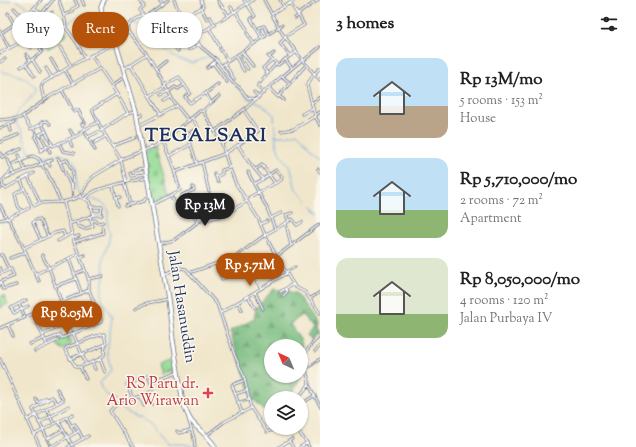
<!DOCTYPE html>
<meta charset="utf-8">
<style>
:root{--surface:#fff;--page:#f6f6f6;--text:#202124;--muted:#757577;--accent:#b45309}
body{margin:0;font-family:"Sorts Mill Goudy",serif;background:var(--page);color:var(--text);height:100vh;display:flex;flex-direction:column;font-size:15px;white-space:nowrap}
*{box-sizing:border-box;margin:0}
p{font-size:13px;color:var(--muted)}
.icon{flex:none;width:22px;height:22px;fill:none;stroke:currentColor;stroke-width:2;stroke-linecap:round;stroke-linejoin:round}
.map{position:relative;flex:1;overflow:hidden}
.side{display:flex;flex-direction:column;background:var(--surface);width:316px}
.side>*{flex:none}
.banner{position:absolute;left:12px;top:12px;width:248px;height:36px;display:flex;gap:8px}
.needle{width:26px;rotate:316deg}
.tools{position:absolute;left:264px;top:339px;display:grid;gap:8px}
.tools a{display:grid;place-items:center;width:44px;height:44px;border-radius:50%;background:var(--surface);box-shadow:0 1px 3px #0004;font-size:20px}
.price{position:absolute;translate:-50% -34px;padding:0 9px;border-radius:14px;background:var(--accent);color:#fff;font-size:13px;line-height:26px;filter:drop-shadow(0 1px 2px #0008)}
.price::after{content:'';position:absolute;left:50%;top:24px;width:12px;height:9px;margin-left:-6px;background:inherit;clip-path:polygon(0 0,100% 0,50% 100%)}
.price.current{background:#222;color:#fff}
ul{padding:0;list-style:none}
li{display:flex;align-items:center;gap:12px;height:100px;padding:0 16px}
li span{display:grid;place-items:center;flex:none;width:112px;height:80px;border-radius:12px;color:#555}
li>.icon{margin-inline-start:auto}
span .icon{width:48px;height:48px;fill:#fffc;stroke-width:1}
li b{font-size:17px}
h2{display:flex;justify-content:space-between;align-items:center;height:48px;padding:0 16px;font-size:17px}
.pill{padding:0 14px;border-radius:18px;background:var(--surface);box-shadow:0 1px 3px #0004;font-size:14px;line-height:36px}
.pill.current{background:var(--accent);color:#fff}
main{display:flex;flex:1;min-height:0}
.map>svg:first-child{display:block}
</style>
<main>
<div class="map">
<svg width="320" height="447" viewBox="0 0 320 447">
<defs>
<pattern id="forest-firs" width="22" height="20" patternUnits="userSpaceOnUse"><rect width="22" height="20" fill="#78bc7f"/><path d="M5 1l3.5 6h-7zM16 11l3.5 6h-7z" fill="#62996b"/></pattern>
<pattern id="cemetery-stones" width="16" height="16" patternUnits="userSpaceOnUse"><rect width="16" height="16" fill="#95dc96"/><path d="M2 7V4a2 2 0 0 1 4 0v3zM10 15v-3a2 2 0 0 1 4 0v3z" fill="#80bd84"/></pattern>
</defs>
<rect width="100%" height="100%" fill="#fbf7ec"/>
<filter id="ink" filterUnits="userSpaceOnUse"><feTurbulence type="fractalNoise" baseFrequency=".025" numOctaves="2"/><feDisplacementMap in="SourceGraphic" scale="8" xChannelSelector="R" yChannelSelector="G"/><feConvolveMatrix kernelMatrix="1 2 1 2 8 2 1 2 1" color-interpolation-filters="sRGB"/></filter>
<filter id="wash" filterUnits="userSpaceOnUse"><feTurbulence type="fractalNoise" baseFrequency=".012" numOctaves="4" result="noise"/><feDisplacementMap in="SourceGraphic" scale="16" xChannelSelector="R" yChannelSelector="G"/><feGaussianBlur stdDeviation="0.9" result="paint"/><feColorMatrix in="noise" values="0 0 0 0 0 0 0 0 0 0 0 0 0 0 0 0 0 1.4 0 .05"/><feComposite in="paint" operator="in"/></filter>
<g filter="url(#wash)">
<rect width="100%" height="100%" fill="#f0e6cb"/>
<path fill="#95dc96" stroke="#58867a" d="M4,295L8,304L0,308V297Z
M169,361L173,369L161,374L158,365Z"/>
<path fill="url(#forest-firs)" stroke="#4a766e" d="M274,289L296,293L317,324L316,331L319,333L311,340L307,335L313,328L302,315L290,324L301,341L302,346L301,376V346H271V376H301L290,398H271V414L270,415L253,399L230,332L254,319L256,308Z"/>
<path fill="url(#cemetery-stones)" stroke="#58867a" d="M51,28H64L67,34L48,49L42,37L44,36L42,33Z
M155,147L170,196L154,204L144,153Z
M68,336L72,345L66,347L64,350L57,345L61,339Z"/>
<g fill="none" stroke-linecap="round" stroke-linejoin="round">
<path stroke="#75abe3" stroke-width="1" d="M16,0L34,11L45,20L55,25L67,23L78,16L86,12L101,13
M0,4L2,2L11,0
M104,14L113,20L137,24L143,27L166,50L178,59L192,63L209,57L215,58
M0,70C5,74 9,73 15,74C24,76 30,82 36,88C32,101 18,107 15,119L21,130L28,150C34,153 40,156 47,156C60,154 67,153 76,164V188L79,193L104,204L108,209V226L110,235L108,244L103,259L104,277L101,294L104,303L112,318L107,352L111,370L100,383L101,388L107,395L115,400L125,411L136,417L141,418L152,426L165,442L169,444H184L194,447
M224,70L233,82
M236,86L247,98L262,104L274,115L276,142L279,152L291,169L296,190L320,214
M275,136H286L297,133C306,141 310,150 320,157"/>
</g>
</g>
<g filter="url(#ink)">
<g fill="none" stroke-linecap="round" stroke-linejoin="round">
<defs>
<path id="minor" d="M59,0L65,20L66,28L77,43L85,58
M82,0L84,5
M140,0L144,6L140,10L145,17L168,0
M160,0L163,4
M174,0L181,16L201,47L217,60L232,82L240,88L246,96L248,98L257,99
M201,0L203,6L201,8L207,19L210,17L215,25
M244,0L255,16L251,19L262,38
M264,0L282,33L303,61L320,80
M280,0L284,7
M218,1L229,16
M290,3L298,15
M231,7L234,12
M14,8L23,18
M34,8L54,21
M235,11L247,29
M8,13L14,24
M42,13L53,0
M272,14L295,0
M64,15L72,12V9L78,6L75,0
M143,15L133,21L128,27L130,33L147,54L156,69L174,102L189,121
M48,17L52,12
M183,17L201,8
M23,18L32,31L42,52L26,64L34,76
M295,18L298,16
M209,28L220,47
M0,31L9,48
M32,31L44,23
M22,32L20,29L28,24
M96,32L107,27
M1,33L28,15L41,0
M247,33L254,44
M286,36L304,25L298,14L318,0
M195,37L253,0
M264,37L259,28L264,26L268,33
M286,37L280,43L290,56
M26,40L31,48
M115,40L129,33
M165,43L158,36V34L181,17
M60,47L71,66
M176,48L187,41L182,34L189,28
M220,49L228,61
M189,50L199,44
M178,51L170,41V35L186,24
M242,52L253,66
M0,53L48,28L65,27
M26,54L30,61
M238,54L248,69
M91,55L112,86
M235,56L244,71
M268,56L278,65L290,56L297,52
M269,57L274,53
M32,59L40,72
M51,59L59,73
M285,59L292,68
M303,61L320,47
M0,62L5,59
M213,63L227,82
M224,63L234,79
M131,65L161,115
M221,66L282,25
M21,67L26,64
M46,68L52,78
M207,68L217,60
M124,69L147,54
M156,69L166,61
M65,70L73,84
M268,74L263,68L272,60
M283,76L302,60
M124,77L112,86L128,113L102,130L121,160L126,182L147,178
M165,85L179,77L190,93L185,97L190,103L206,93
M269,88L278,97L290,83
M62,90L74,112L78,110L85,123L82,124L85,129
M168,92L175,87L178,89L184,85
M254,92L259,97
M264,93L258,87V85C264,78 269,71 276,64
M161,95L168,91
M150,96L165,87
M279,96L284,100
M44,100L41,87L43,83L76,63L116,43
M164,101L171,97
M211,103L219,96
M312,103L320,97
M244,110L257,130
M203,111L211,103L206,93L218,84
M320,112L315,116L320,125
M128,113L136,111
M302,114L313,108
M23,116L31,129L42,124V122L47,121L50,124
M137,116L142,114
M0,120L20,118L23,116L49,97L99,69
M9,124L11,131
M42,124L53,146L85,132L95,150
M140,125L177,106
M182,126L190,142L197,164
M0,128L15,122
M34,129L37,135L35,137L42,150
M70,130L74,137
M215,131L246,108L282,76L290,83L306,65
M281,131L294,129L315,116L307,85L314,74L320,68
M80,132L98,122
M40,134L50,152
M39,135L46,131
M187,135L198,127L192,118
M88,137L102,130L93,112V109L117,94
M69,139L72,146
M0,142L18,135
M59,143L63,151L74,153
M94,143L106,136
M222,144L237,134
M238,145L261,129
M113,146L139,136
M40,151L52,144
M0,153L2,157L21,149
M19,155L25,170
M169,156L190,145
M58,158L72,188L73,199
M8,160L14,175
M48,161L50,166
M60,162L67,160L73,172L72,188
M202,162L209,192
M10,165L33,156L39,159L44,169
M256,169L262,165L275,183
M318,169L320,172
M46,170L61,202
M134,170L144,168
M175,172L224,154L238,145L248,161L263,179L276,170L282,177L281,180L246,199
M248,172L254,184
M130,173L131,176L145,174
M214,173L216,177L222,174V170L229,168
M28,176L34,173
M6,177L12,171
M216,177L218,182
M263,179L254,184L267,208L275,229
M21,181L32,206
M124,183L130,204
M0,185L1,188
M113,186L118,206
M186,193L197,223
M171,196L180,212
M116,198L120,197
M85,199C93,188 113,186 126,182
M40,203L28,176L6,188L3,187L2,181L5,178L52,160
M0,205L7,219
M152,205L180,190L172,164L163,141
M125,206L144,201L146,198L150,197
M90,207H102L101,213H93
M191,208L186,209L184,205L185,203L182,195L194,190L193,187
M22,211L18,206L15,194L24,189
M94,215H102
M8,218L24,248L35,273H38L78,254
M271,218L281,213
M0,220L8,218L40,203L63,202L77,198L81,195L88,182L94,176L124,158L155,146L163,141L200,111H203L222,144L228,164L236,184L258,218L265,235L278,259L295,287L305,292L320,313
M76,221L78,226L85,229L93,226L90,217
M92,221L95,220L98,223L103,222
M289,221L292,219L297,225L302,222
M286,223L291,246
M69,224L94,215L89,201L80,197
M261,224L267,221
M73,238L79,236
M41,240L33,223L35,220L40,219L48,236
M58,241L72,233
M74,242L103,233L102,227
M159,244L174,240L198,222L225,215L247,201
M24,248L55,233L63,231L65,237
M0,255H2L9,270
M42,255L49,268L61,301
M277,256L320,224
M80,257L85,255
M10,258L26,252
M69,259L81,292
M216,264L222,279L240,271H246L275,253
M0,268L2,273
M286,272L295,267
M35,273L39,281
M189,273L235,257L265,235L289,221L286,215L292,213
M0,274L11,269L14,276L0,282
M74,274L85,270
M164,274L180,268L186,269L217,304L235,356L244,376L251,408L267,432L278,428
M88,279L103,276
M256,281L261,288
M0,282L3,289L16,285
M55,286L76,279
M255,292L263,309
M280,292L293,284
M248,296L255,308
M283,296L287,292L286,289
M311,298L320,292
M26,300L11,308L14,313L28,306
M60,302L86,364
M238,302L242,310
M19,304L25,317
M136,308C144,301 158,302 168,299
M33,313L47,345
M220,313L287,273
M37,324L93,301
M8,325L13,336
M0,328L89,290V280L74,242L64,203
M42,335L97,311
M45,341L60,335L62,338L101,322V319L89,290
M30,344L44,338
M35,351L58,340
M315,351L320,346
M0,359L40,447
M70,359L104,345L106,343L104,334L93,337L66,348L65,350L76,367H80L100,359L105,372
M100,359L104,355L105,345
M92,362L95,369
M80,367L86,379
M306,369L320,359
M151,382L177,372
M309,385L320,406
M128,388L135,381L148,376L153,388L151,392L116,405L110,411L133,447
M148,393L152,404
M235,394L248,390
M140,397L144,406
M298,398C301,393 308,388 309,383C309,380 308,377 307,374C302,355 305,349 320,336
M36,399L38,403
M133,399L127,384L129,382L134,381
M306,401L315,395
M38,403L47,398V399
M238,403L250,399
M47,410L54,424
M242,413L232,385L245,380
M67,418L75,433
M188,418L194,438L195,447
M27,420L63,400L57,389
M59,422L73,447
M39,423L69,406
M71,426L75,424L83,439
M296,428L307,443
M177,431L179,433L191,430
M34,435L73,414
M207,435L224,422L251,408
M47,439L63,430
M292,439L289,441L293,447
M50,447L79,431
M51,447L33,409L52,397L57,403
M68,447L88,436
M279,447L289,441
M300,447L307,443L309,447"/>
<path id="primary" d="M104,0L101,7L102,15L115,40L136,111L168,299L173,340L183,403C186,410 188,418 193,423C201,432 210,437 215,447"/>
</defs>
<use href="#minor" stroke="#666f84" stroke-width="3"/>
<use href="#primary" stroke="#666f84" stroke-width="5"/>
<use href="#minor" stroke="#fff" stroke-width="1.5"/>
<use href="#primary" stroke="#fff" stroke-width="3.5"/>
</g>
</g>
<path fill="#e0444e" stroke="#fbf7ec" stroke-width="1.5" d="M206 387h4v4h4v4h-4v4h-4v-4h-4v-4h4z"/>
<g text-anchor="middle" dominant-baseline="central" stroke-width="3" stroke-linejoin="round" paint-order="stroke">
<g font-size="15" fill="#1b2f5e" stroke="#fbf7ec">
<text transform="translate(181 307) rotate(81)">Jalan Hasanuddin</text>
</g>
<g font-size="15" fill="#be3a42" stroke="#fbf7ec" text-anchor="end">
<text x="199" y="384">RS Paru dr.<tspan x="199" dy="17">Ario Wirawan</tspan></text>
</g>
<g font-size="19" font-weight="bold" letter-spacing="1" fill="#1b2f5e" stroke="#fbf7ec">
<text x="206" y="136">TEGALSARI</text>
</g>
</g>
</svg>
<div class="tools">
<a><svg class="needle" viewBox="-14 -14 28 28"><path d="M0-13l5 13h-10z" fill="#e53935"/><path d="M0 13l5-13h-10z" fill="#757577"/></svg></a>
<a><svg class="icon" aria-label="layers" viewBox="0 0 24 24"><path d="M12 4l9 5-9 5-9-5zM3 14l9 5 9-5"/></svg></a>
</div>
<b class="price current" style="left:205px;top:227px">Rp 13M</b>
<b class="price" style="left:250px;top:287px">Rp 5.71M</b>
<b class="price" style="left:67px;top:335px">Rp 8.05M</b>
<div class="banner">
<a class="pill">Buy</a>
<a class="pill current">Rent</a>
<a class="pill">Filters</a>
</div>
</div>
<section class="side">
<h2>3 homes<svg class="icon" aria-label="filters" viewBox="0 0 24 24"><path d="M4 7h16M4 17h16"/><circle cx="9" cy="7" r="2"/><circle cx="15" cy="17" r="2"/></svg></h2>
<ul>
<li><span style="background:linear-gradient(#bfe0f5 60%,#b9a48a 0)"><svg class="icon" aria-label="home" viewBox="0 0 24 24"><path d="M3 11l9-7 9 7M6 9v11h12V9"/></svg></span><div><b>Rp 13M/mo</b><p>5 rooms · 153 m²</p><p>House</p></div></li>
<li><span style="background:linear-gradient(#bfe0f5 65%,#8fb573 0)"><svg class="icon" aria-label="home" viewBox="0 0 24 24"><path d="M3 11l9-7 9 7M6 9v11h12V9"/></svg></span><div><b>Rp 5,710,000/mo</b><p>2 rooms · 72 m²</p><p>Apartment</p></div></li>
<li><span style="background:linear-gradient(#dfe7d0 70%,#8fb573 0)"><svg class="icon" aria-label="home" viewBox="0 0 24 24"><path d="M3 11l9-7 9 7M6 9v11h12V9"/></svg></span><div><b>Rp 8,050,000/mo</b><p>4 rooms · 120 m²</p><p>Jalan Purbaya IV</p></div></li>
</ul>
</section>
</main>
